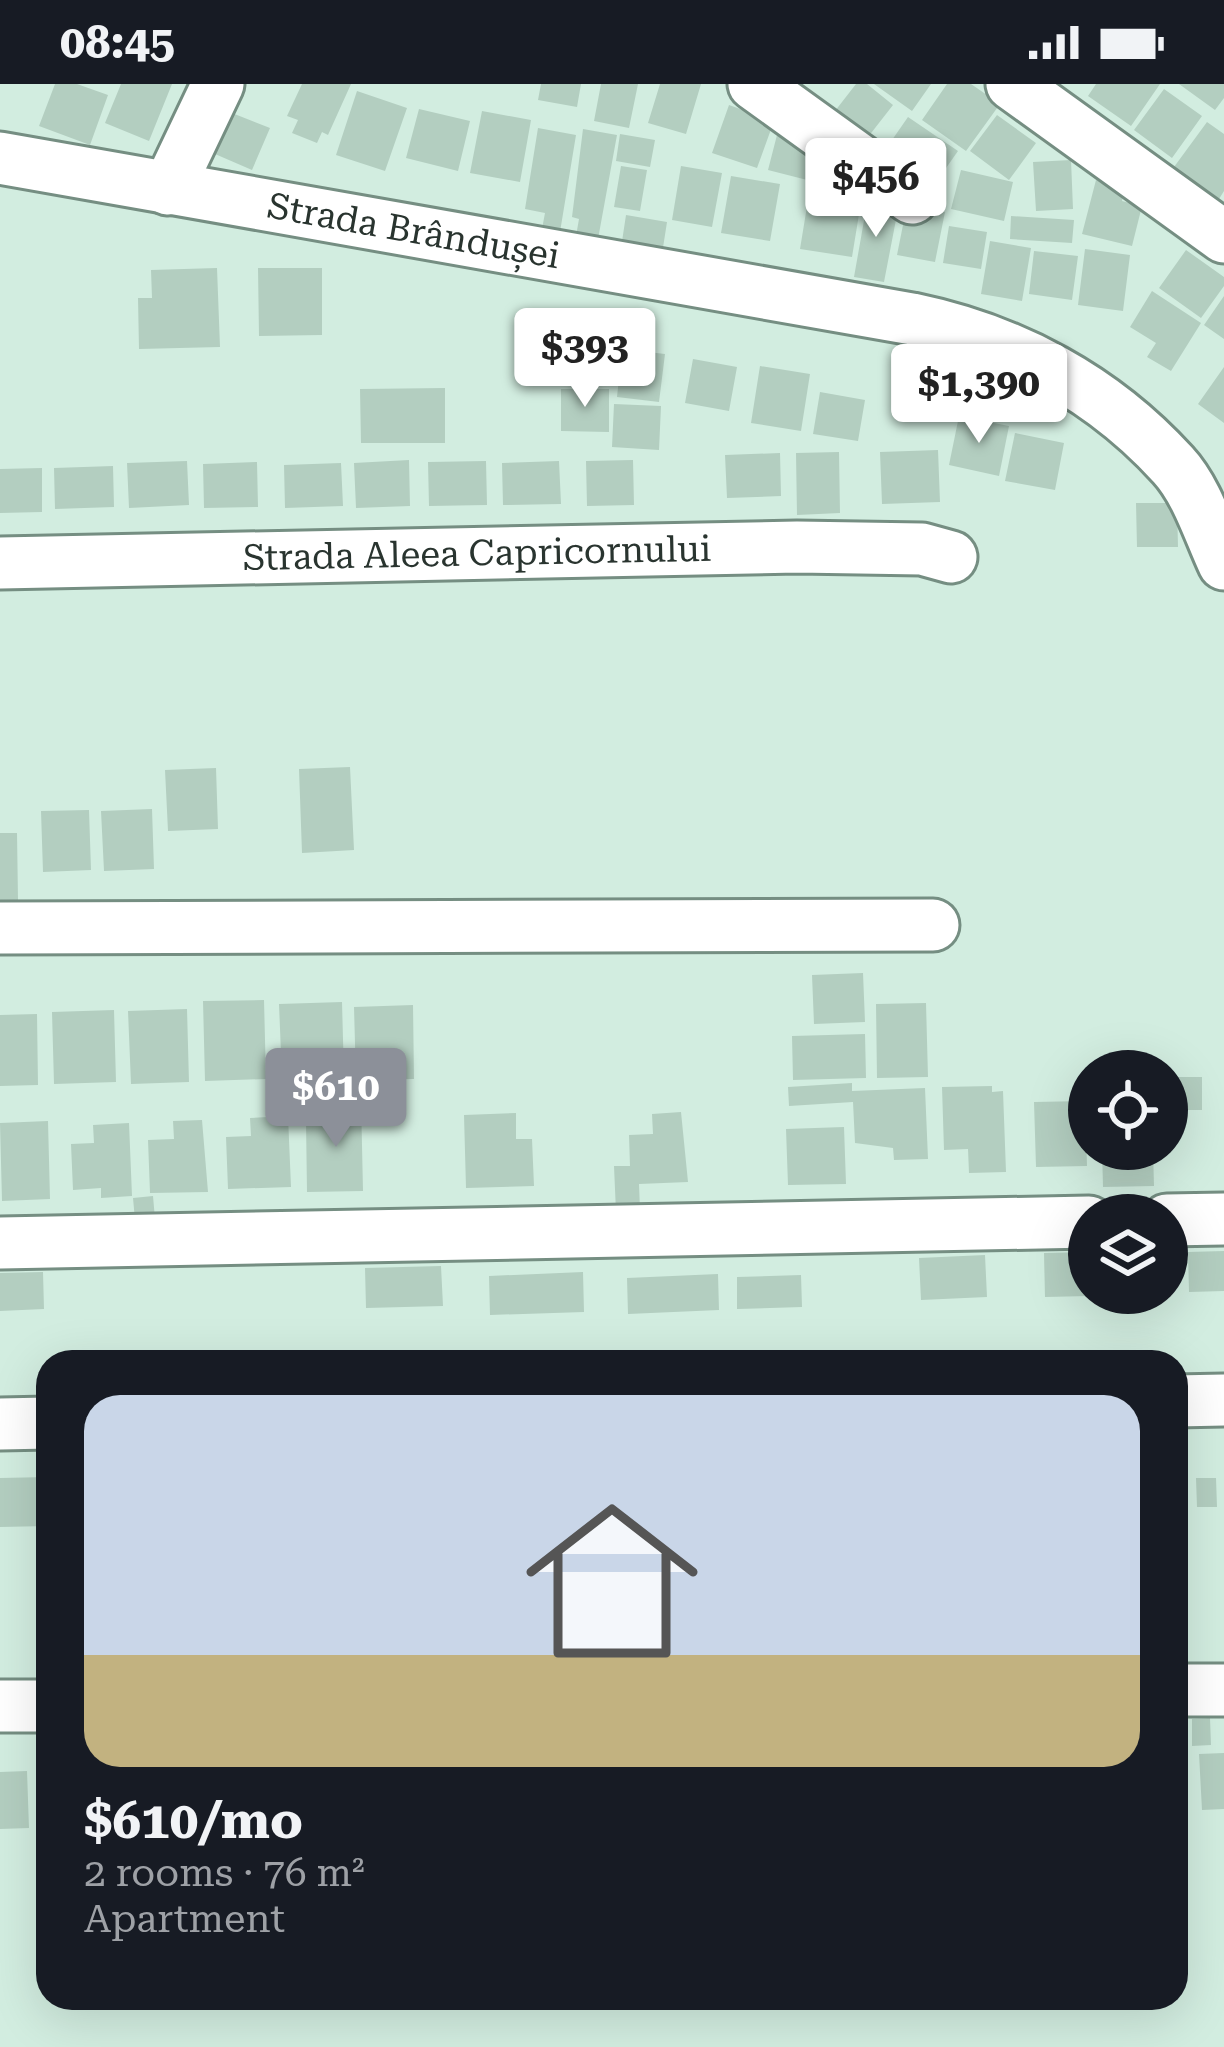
<!DOCTYPE html>
<meta charset="utf-8">
<style>
:root{--surface:#171b24;--page:#20242c;--text:#f1f3f6;--muted:#9ea1a6;--line:#363941;--accent:#8c9099}
body{margin:0;font-family:"Roboto Serif",serif;background:var(--page);color:var(--text);height:100vh;display:flex;flex-direction:column;font-size:45px;white-space:nowrap}
*{box-sizing:border-box;margin:0}
p{font-size:39px;color:var(--muted)}
.icon{flex:none;width:66px;height:66px;fill:none;stroke:currentColor;stroke-width:2;stroke-linecap:round;stroke-linejoin:round}
.map{position:relative;flex:1;overflow:hidden}
.panel{position:absolute;left:36px;top:1266px;width:1152px;height:660px;display:flex;flex-direction:column;background:var(--surface);border-radius:36px;box-shadow:0 12px 48px #0002}
.panel>*{flex:none}
.tools{position:absolute;left:1068px;top:966px;display:grid;gap:24px}
.tools a{display:grid;place-items:center;width:120px;height:120px;border-radius:50%;background:var(--surface);box-shadow:0 12px 48px #0002;font-size:60px}
.price{position:absolute;translate:-50% -102px;padding:0 27px;border-radius:12px;background:#fff;color:#222;font-size:39px;line-height:78px;filter:drop-shadow(0 3px 6px #0008)}
.price::after{content:'';position:absolute;left:50%;top:72px;width:36px;height:27px;margin-left:-18px;background:inherit;clip-path:polygon(0 0,100% 0,50% 100%)}
.price.current{background:var(--accent);color:#fff}
ul{padding:0;list-style:none}
li{display:grid;align-content:center;gap:24px;height:636px;padding:0 48px}
li+li{border-top:3px solid var(--line)}
li span{display:grid;place-items:center;height:372px;border-radius:36px;color:#555}
li>.icon{margin-inline-start:auto}
span .icon{width:216px;height:216px;fill:#fffc;stroke-width:1}
li b{font-size:51px}
.status{display:flex;justify-content:space-between;align-items:center;height:84px;padding:0 60px;background:var(--surface);direction:ltr}
.status svg{height:33px;fill:currentColor}
.map>svg:first-child{display:block}
</style>
<div class="status"><b>08:45</b><svg viewBox="0 0 49 12"><path d="M0 12V9h3v3zM5 12V6h3v6zM10 12V3h3v9zM15 12V0h3v12zM26 1h20v11H26zM47 4h2v5h-2z"/></svg></div>
<div class="map">
<svg width="1224" height="1963" viewBox="0 0 1224 1963">
<rect width="100%" height="100%" fill="#d2ede0"/>
<path fill="#b3cec0" d="M55,0H77L108,11L90,61L39,42Z
M121,0H172L149,57L105,39Z
M302,0H351L328,51L322,48L317,59L292,49L298,36L287,32Z
M541,0H581L577,23L538,16Z
M601,0H638L629,44L594,37Z
M660,0H701L686,50L648,39Z
M856,0H867L893,21L861,62L828,36Z
M874,0H931L912,27Z
M947,0H971L1000,20L966,67L922,36Z
M1096,0H1160L1131,42L1088,12Z
M1179,0H1224V14L1215,26Z
M1164,5L1202,32L1172,74L1134,46Z
M357,7L407,24L385,87L336,71Z
M729,21L774,37L757,84L712,69Z
M419,25L470,37L458,87L406,74Z
M482,27L531,36L520,98L470,89Z
M232,29L270,44L252,86L215,70Z
M997,31L1036,59L1009,96L970,67Z
M908,33L958,67L932,104L905,85L914,72L892,56Z
M1207,38L1224,50V107L1219,115L1174,83Z
M538,44L576,51L560,148L542,145L545,129L525,125Z
M583,45L617,51L598,155L576,152L579,135L572,133Z
M620,50L655,56L650,83L616,77Z
M777,51L824,63L815,98L768,86Z
M1071,76L1073,125L1036,127L1033,78Z
M621,82L647,86L640,127L614,123Z
M681,82L722,89L712,143L672,136Z
M961,86L1013,98L1004,137L951,125Z
M731,92L780,100L770,157L721,149Z
M1096,96L1125,104L1122,117L1142,122L1132,162L1082,150Z
M810,104L862,112L852,173L800,165Z
M868,114L899,120L884,198L854,193Z
M907,121L945,128L935,178L897,171Z
M626,131L667,138L662,170L621,164Z
M1011,132L1074,136L1072,159L1010,155Z
M949,142L987,148L981,185L943,179Z
M990,157L1031,164L1022,217L981,210Z
M1085,165L1130,171L1123,227L1078,221Z
M1186,166L1224,193V202L1201,234L1159,204Z
M1034,167L1078,172L1072,216L1029,210Z
M217,184L220,263L139,265L138,214H152L151,186Z
M258,184H322V251L259,252Z
M1152,207L1201,239L1171,287L1147,273L1156,259L1130,243Z
M1224,212V255L1204,241Z
M569,244H612V290L569,289Z
M622,265L665,270L659,318L617,313Z
M693,275L737,283L729,327L685,319Z
M760,282L810,290L801,347L751,339Z
M1224,283V339L1198,320Z
M445,304V359H361L360,305Z
M561,305H609V348L561,347Z
M820,308L865,316L858,357L813,350Z
M614,320L661,322L659,366L612,363Z
M959,332L1009,342L999,392L949,381Z
M1015,349L1064,359L1055,406L1005,397Z
M938,366L940,418L882,420L880,368Z
M839,368L840,429L797,431L796,369Z
M780,369L781,412L727,414L725,371Z
M409,376L410,422L356,424L354,379Z
M633,376L634,421L587,422L586,377Z
M187,377L189,421L129,424L127,379Z
M486,377L487,421L429,422L428,378Z
M559,377L561,420L503,421L502,379Z
M257,378L258,423L204,424L203,380Z
M341,379L343,422L285,424L284,381Z
M113,382L114,423L55,425L54,384Z
M42,384V428L0,429V385Z
M1136,419H1177L1178,463H1137Z
M350,683L354,766L302,769L299,685Z
M216,684L218,745L168,747L165,686Z
M152,725L154,785L104,787L101,727Z
M89,726L91,786L43,788L41,727Z
M0,749H17L18,816H0Z
M863,889L865,938L814,940L812,891Z
M264,916L266,995L205,997L203,917Z
M342,918L344,992L282,994L279,920Z
M926,919L928,993L877,994L876,920Z
M413,921L414,995L356,996L354,923Z
M187,925L189,998L131,1000L128,927Z
M114,926L116,998L54,1000L52,928Z
M37,930L38,1001L0,1002V931Z
M865,950L866,994L793,996L792,952Z
M1170,993H1202V1026H1171Z
M852,999V1007L925,1004L928,1075L894,1076L893,1064L855,1059L853,1018L789,1022L788,1003Z
M992,1002V1008L1003,1007L1006,1088L969,1089L968,1065L944,1066L942,1003Z
M361,1016L363,1107L307,1108L306,1037H332V1017Z
M1085,1017L1087,1082L1036,1083L1034,1018Z
M681,1028L688,1098L639,1100L640,1126L616,1128L614,1082H630L629,1051L653,1050L652,1030Z
M516,1029V1055H532L534,1102L466,1104L464,1031Z
M288,1032L291,1103L228,1105L226,1053L251,1052L250,1034Z
M202,1036L208,1108L150,1109L148,1056L174,1055L173,1037Z
M48,1037L50,1115L2,1117L0,1039Z
M129,1039L132,1112L101,1114V1104L73,1106L71,1060L94,1059L93,1041Z
M844,1043L846,1100L788,1101L786,1045Z
M1102,1065H1153L1154,1102L1103,1103Z
M153,1112L155,1135L135,1136L133,1114Z
M1224,1167V1207L1189,1208L1188,1168Z
M1089,1168V1212L1045,1213L1044,1169Z
M985,1171L987,1213L921,1216L919,1174Z
M441,1182L443,1222L366,1224L365,1184Z
M43,1188L44,1225L0,1227V1189Z
M583,1188L584,1228L490,1231L489,1192Z
M718,1190L719,1226L628,1230L627,1194Z
M801,1191L802,1223L737,1225V1193Z
M1176,1359H1184L1187,1423H1176Z
M48,1393V1442L0,1443V1394Z
M1196,1394H1216L1217,1423H1197Z
M1210,1634L1211,1661L1192,1662V1635Z
M1176,1661H1181L1184,1728H1176Z
M1224,1669V1725L1202,1726L1199,1670Z
M27,1687L29,1744L0,1745V1688Z"/>
<g fill="none" stroke-linecap="round" stroke-linejoin="round">
<defs>
<g id="minor">
<path d="M754,0L912,114"/>
<path d="M1012,0L1224,153"/>
<path id="s1" d="M0,74L912,235C1013,256 1103,304 1173,381C1197,407 1209,448 1224,480"/>
<path d="M168,105L218,0"/>
<path id="s2" d="M0,479L797,463L922,465L951,473"/>
<path d="M0,844L933,841"/>
<path d="M1167,1136L1224,1135"/>
<path d="M0,1159L1089,1138"/>
<path d="M1176,1317L1224,1316"/>
<path d="M0,1340L48,1339"/>
<path d="M1176,1606H1224"/>
<path d="M0,1622H48"/>
</g>
</defs>
<use href="#minor" stroke="#758e82" stroke-width="57"/>
<use href="#minor" stroke="#fff" stroke-width="51"/>
</g>
<g text-anchor="middle" dominant-baseline="central" stroke-width="9" stroke-linejoin="round" paint-order="stroke">
<g font-size="36" fill="#29342f" stroke="#d2ede0">
<text stroke="none"><textPath href="#s1" startOffset="420">Strada Brândușei</textPath></text>
<text stroke="none"><textPath href="#s2" startOffset="477">Strada Aleea Capricornului</textPath></text>
</g>
</g>
</svg>
<div class="tools">
<a><svg class="icon" aria-label="locate" viewBox="0 0 24 24"><circle cx="12" cy="12" r="6"/><path d="M12 2v4M12 18v4M2 12h4M18 12h4"/></svg></a>
<a><svg class="icon" aria-label="layers" viewBox="0 0 24 24"><path d="M12 4l9 5-9 5-9-5zM3 14l9 5 9-5"/></svg></a>
</div>
<b class="price" style="left:876px;top:156px">$456</b>
<b class="price" style="left:585px;top:326px">$393</b>
<b class="price" style="left:979px;top:362px">$1,390</b>
<b class="price current" style="left:336px;top:1066px">$610</b>
<section class="panel">
<ul>
<li><span style="background:linear-gradient(#c9d6e8 70%,#c2b280 0)"><svg class="icon" aria-label="home" viewBox="0 0 24 24"><path d="M3 11l9-7 9 7M6 9v11h12V9"/></svg></span><div><b>$610/mo</b><p>2 rooms · 76 m²</p><p>Apartment</p></div></li>
</ul>
</section>
</div>
